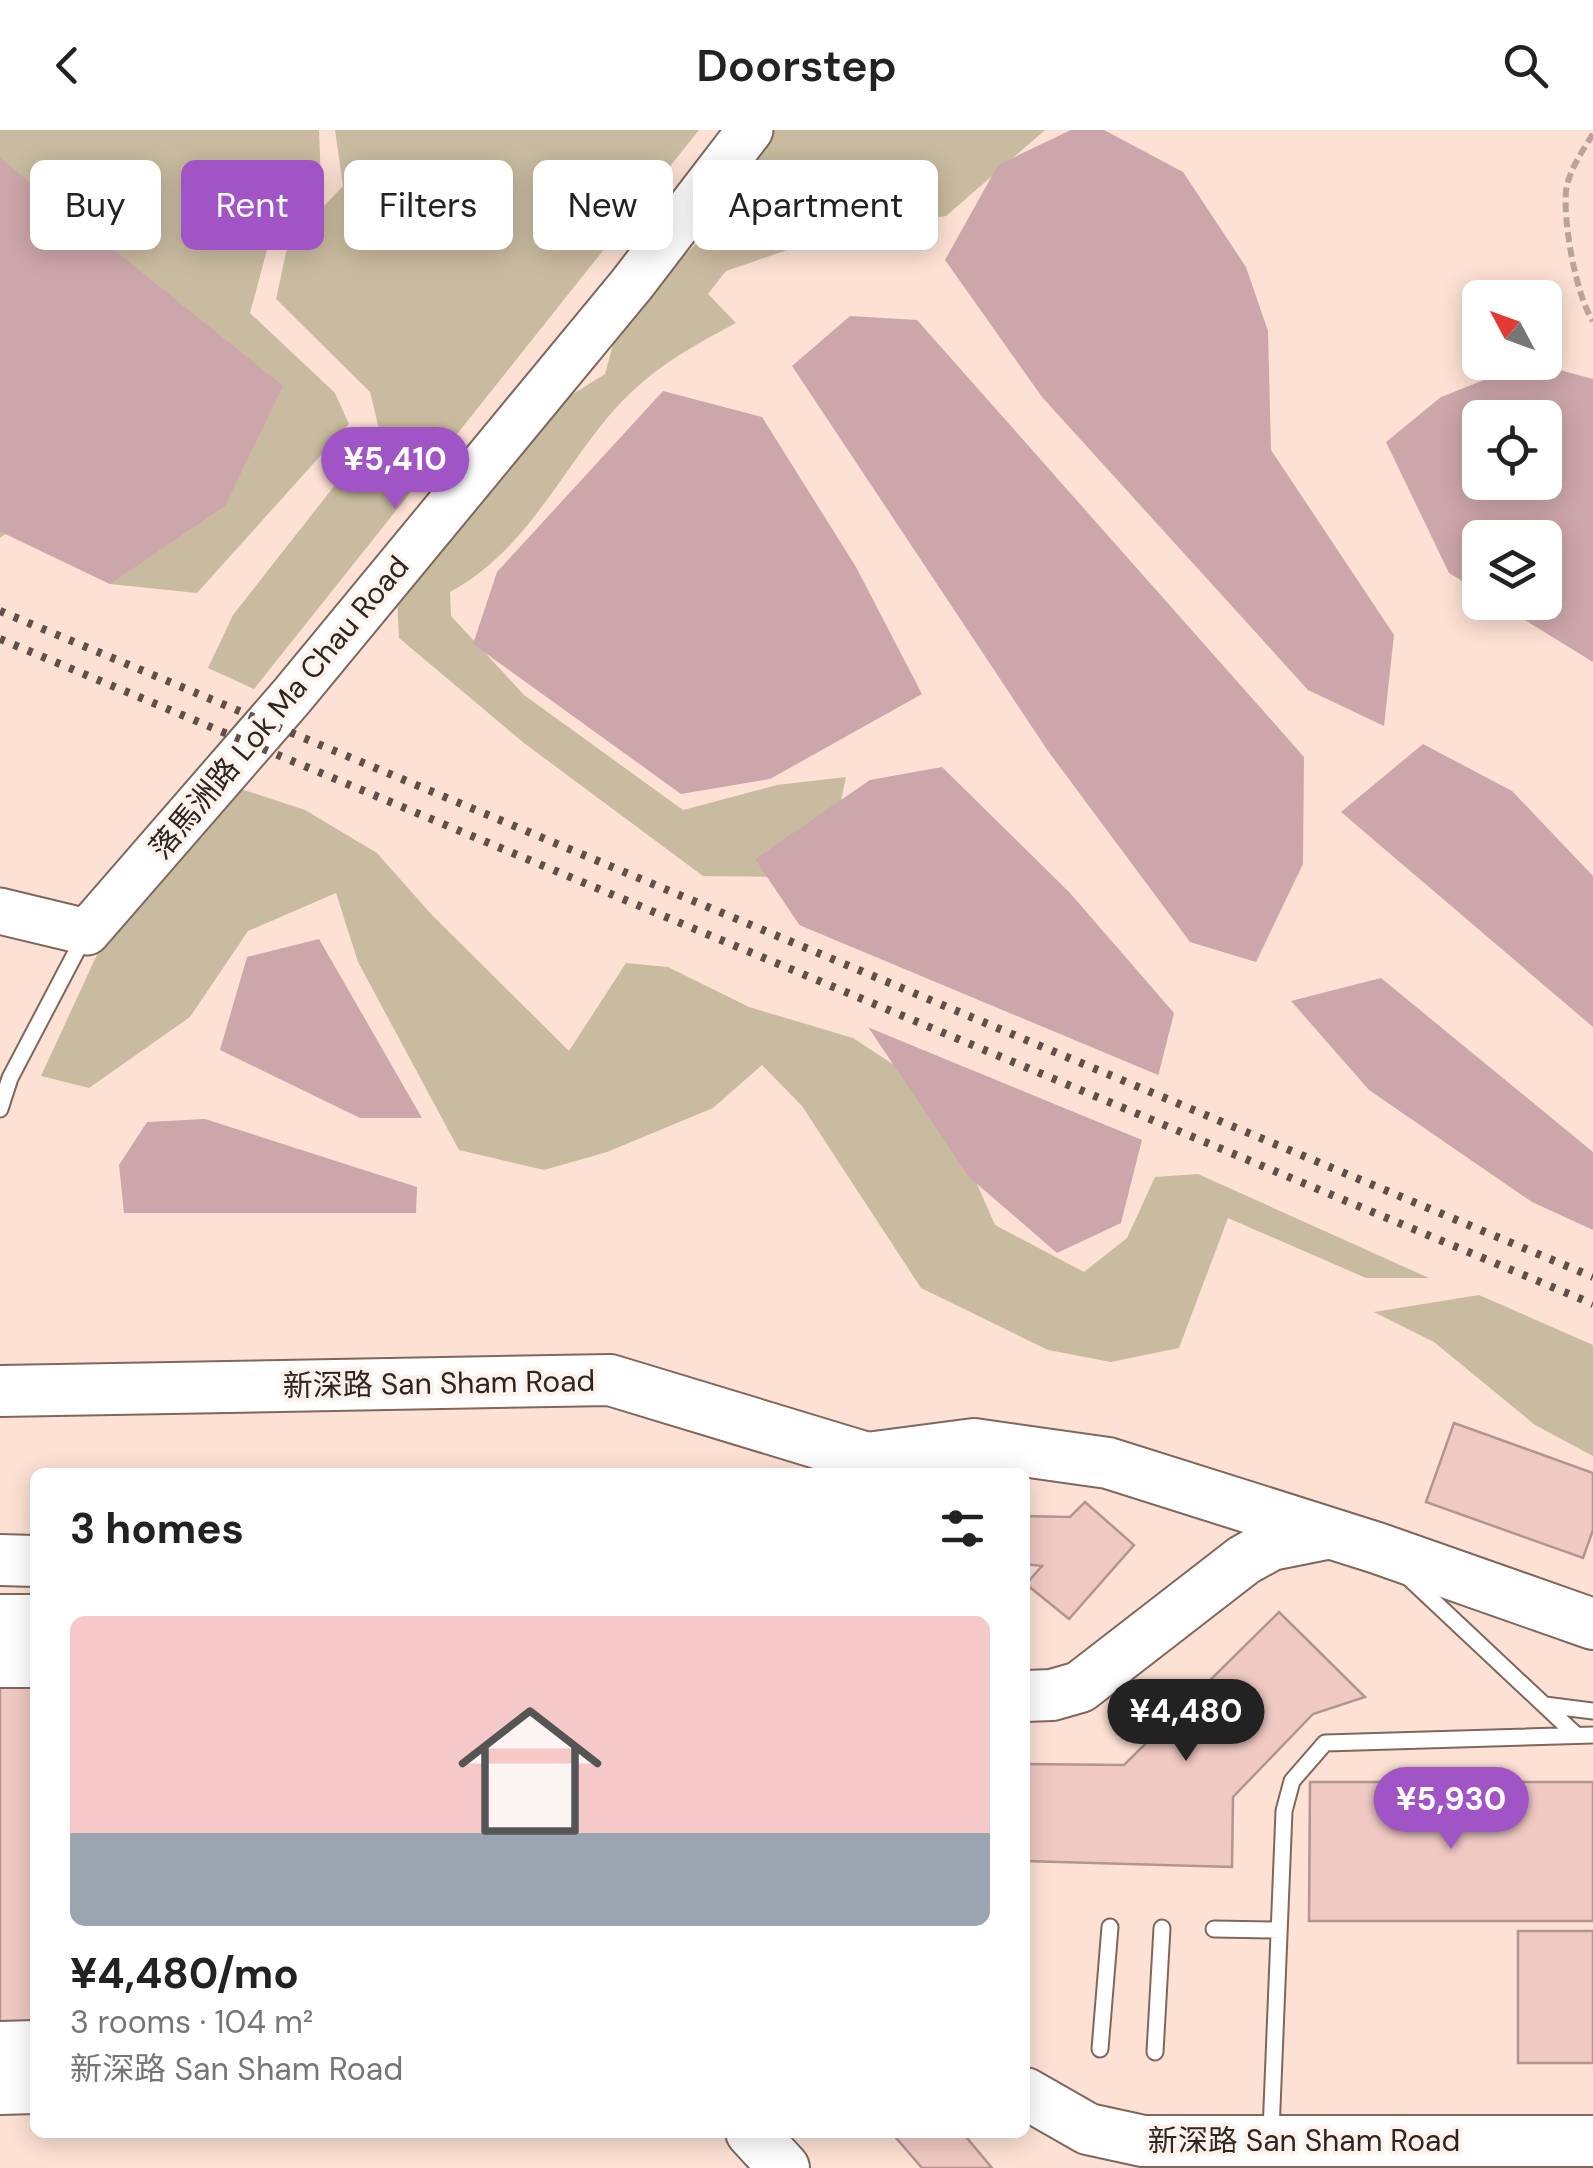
<!DOCTYPE html>
<meta charset="utf-8">
<style>
:root{--surface:#fff;--page:#f2f2f2;--text:#222;--muted:#767676;--line:#e0e0e0;--accent:#a154c6}
body{margin:0;font-family:"DM Sans","Noto Sans SC",sans-serif;background:var(--page);color:var(--text);height:100vh;display:flex;flex-direction:column;font-size:38px;white-space:nowrap}
*{box-sizing:border-box;margin:0}
p{font-size:32px;color:var(--muted)}
.icon{flex:none;width:55px;height:55px;fill:none;stroke:currentColor;stroke-width:2;stroke-linecap:round;stroke-linejoin:round}
.map{position:relative;flex:1;overflow:hidden}
.panel{position:absolute;left:30px;top:1338px;width:1000px;height:670px;display:flex;flex-direction:column;background:var(--surface);border-radius:15px;box-shadow:0 5px 25px #0003}
.panel>*{flex:none}
.banner{position:absolute;left:30px;top:30px;width:1000px;height:90px;display:flex;gap:20px}
.needle{width:65px;rotate:311deg}
.fabs{position:absolute;left:1462px;top:150px;display:grid;gap:20px}
.fabs a{display:grid;place-items:center;width:100px;height:100px;border-radius:15px;background:var(--surface);box-shadow:0 5px 25px #0003;font-size:50px}
.price{position:absolute;translate:-50% -85px;padding:0 22px;border-radius:35px;background:var(--accent);color:#fff;font-size:32px;line-height:65px;filter:drop-shadow(0 2px 5px #0008)}
.price::after{content:'';position:absolute;left:50%;top:60px;width:30px;height:22px;margin-left:-15px;background:inherit;clip-path:polygon(0 0,100% 0,50% 100%)}
.price.current{background:#222;color:#fff}
ul{padding:0;list-style:none}
li{display:grid;align-content:center;gap:20px;height:530px;padding:0 40px}
li+li{border-top:2px solid var(--line)}
li span{display:grid;place-items:center;height:310px;border-radius:15px;color:#555}
li>.icon{margin-inline-start:auto}
span .icon{width:180px;height:180px;fill:#fffc;stroke-width:1}
li b{font-size:42px}
h2{display:flex;justify-content:space-between;align-items:center;height:120px;padding:0 40px;font-size:42px}
.tag{padding:0 35px;border-radius:15px;background:var(--surface);box-shadow:0 5px 25px #0003;font-size:35px;line-height:90px}
.tag.current{background:var(--accent);color:#fff}
header{display:flex;justify-content:space-between;align-items:center;height:130px;padding:0 40px;background:var(--surface);font-size:45px;font-weight:600}
.map>svg:first-child{display:block}
</style>
<header><svg class="icon" aria-label="back" viewBox="0 0 24 24"><path d="M15 5l-7 7 7 7"/></svg>Doorstep<svg class="icon" aria-label="search" viewBox="0 0 24 24"><circle cx="10" cy="10" r="6"/><path d="M15 15l6 6"/></svg></header>
<div class="map">
<svg width="1593" height="2038" viewBox="0 0 1593 2038">
<rect width="100%" height="100%" fill="#fde1d4"/>
<path fill="#c9bb9f" d="M0,0H319L322,78L343,56L335,0H699L254,559L208,538L233,485L379,299L370,262L276,169L288,114L318,82L274,94L250,183L335,263L349,294L197,463L110,454L5,404L0,408Z
M772,0H1045L946,86L834,104L726,141L708,164L736,193C685,220 646,242 608,287C557,348 523,423 450,462L451,486L524,565L683,680L777,655L846,647L833,708L789,747L703,746L524,613L399,508L397,469L552,277L605,244L618,196L725,83Z
M213,650L305,680L377,723L431,784L569,921L626,833L668,837L749,877L853,908L937,963L995,1095L1084,1142L1127,1108L1155,1047L1198,1044L1429,1148H1366L1228,1088L1179,1218L1111,1232L1048,1220L921,1158L802,976L762,935L713,978L607,1022L544,1040L459,1020L358,832L336,763L248,801L190,887L89,958L41,946L148,714Z
M1479,1165L1593,1215V1326L1535,1295L1434,1212L1374,1182Z"/>
<path fill="#cda6ab" fill-rule="evenodd" d="M1071,0H1104L1183,42L1246,137L1268,201L1271,320L1394,505L1384,596L1308,560L1042,267L945,130L998,35Z
M0,28L283,256L225,376L110,454L0,401Z
M850,186L917,190L1304,627L1303,734L1256,832L1190,812L1048,621L792,236Z
M1530,232L1593,249V532L1497,473L1545,472V408H1480V462L1449,443L1386,312L1441,267ZM1480,288H1545V352H1480Z
M663,261L762,287L856,437L922,564L770,649L681,664L473,514L497,442Z
M1423,614L1512,661L1593,746V897L1341,682Z
M942,637L1070,763L1174,883L1121,1093L1057,1123L969,1047L755,729L870,650Z
M319,809L422,988H360L220,920L247,827Z
M1381,848L1593,1022V1100L1532,1072L1369,960L1291,871Z
M205,989L417,1057L416,1083H124L119,1035L147,992Z"/>
<path fill="#fde1d4" d="M792,792L1163,947L1147,1012L860,894Z"/>
<path fill="#f1c9c3" stroke="#b29591" stroke-width="2.5" d="M1454,1293L1593,1343V1400L1583,1428L1426,1372Z
M1085,1372L1134,1415L1069,1489L1026,1454L1042,1436L1025,1434V1386L1070,1387Z
M1279,1482L1365,1567L1313,1584L1233,1667L1232,1737L1025,1731V1634L1124,1635Z
M0,1544H35V1892H0Z
M1310,1652H1593V1791H1309Z
M1518,1801H1593V1933H1518Z
M891,2002H962L992,2038H922Z"/>
<g fill="none" stroke-linecap="round" stroke-linejoin="round">
<defs>
<path id="lane" d="M0,979L10,948L85,805
M1409,1448L1575,1604
M1545,1575L1593,1581
M1214,1799L1279,1800
M1100,1919L1110,1797
M1155,1922L1162,1798
M1271,2002L1284,1681L1292,1651L1325,1613L1593,1605"/>
<path id="secondary" d="M0,781L87,802L292,566L632,154L750,0"/>
<path id="primary" d="M0,1261L610,1250L867,1328L974,1314L1108,1333L1377,1418L1593,1494
M0,1430L35,1431
M0,1490H35
M0,1532H35
M1025,1566L1052,1565L1080,1557L1244,1430L1271,1415L1326,1404
M0,1917L35,1916
M0,1959L35,1958
M1025,1963L1088,1999L1143,2011H1593
M751,2002L784,2038"/>
</defs>
<use href="#lane" stroke="#7f675c" stroke-width="19"/>
<use href="#secondary" stroke="#7f675c" stroke-width="49"/>
<use href="#primary" stroke="#7f675c" stroke-width="54"/>
<path stroke="#baa49a" stroke-width="6" stroke-dasharray="10 5" stroke-linecap="butt" d="M1593,4C1582,22 1569,40 1566,61C1563,92 1576,166 1593,191"/>
<use href="#lane" stroke="#fff" stroke-width="15"/>
<use href="#secondary" stroke="#fff" stroke-width="45"/>
<use href="#primary" stroke="#fff" stroke-width="50"/>
<path stroke="#5f504a" stroke-width="8" stroke-dasharray="5 10" stroke-linecap="butt" d="M0,481L1593,1147
M0,509L1593,1174"/>
</g>
<g text-anchor="middle" dominant-baseline="central" stroke-width="8" stroke-linejoin="round" paint-order="stroke">
<g font-size="30" fill="#2f2520" stroke="#fef2ed">
<text transform="translate(279 577) rotate(-50)">落馬洲路 Lok Ma Chau Road</text>
<text transform="translate(439 1253) rotate(-1)">新深路 San Sham Road</text>
<text x="1304" y="2010">新深路 San Sham Road</text>
</g>
</g>
</svg>
<div class="fabs">
<a><svg class="needle" viewBox="-14 -14 28 28"><path d="M0-13l5 13h-10z" fill="#e53935"/><path d="M0 13l5-13h-10z" fill="#767676"/></svg></a>
<a><svg class="icon" aria-label="locate" viewBox="0 0 24 24"><circle cx="12" cy="12" r="6"/><path d="M12 2v4M12 18v4M2 12h4M18 12h4"/></svg></a>
<a><svg class="icon" aria-label="layers" viewBox="0 0 24 24"><path d="M12 4l9 5-9 5-9-5zM3 14l9 5 9-5"/></svg></a>
</div>
<b class="price" style="left:395px;top:382px">¥5,410</b>
<b class="price current" style="left:1186px;top:1634px">¥4,480</b>
<b class="price" style="left:1451px;top:1722px">¥5,930</b>
<div class="banner">
<a class="tag">Buy</a>
<a class="tag current">Rent</a>
<a class="tag">Filters</a>
<a class="tag">New</a>
<a class="tag">Apartment</a>
</div>
<section class="panel">
<h2>3 homes<svg class="icon" aria-label="filters" viewBox="0 0 24 24"><path d="M4 7h16M4 17h16"/><circle cx="9" cy="7" r="2"/><circle cx="15" cy="17" r="2"/></svg></h2>
<ul>
<li><span style="background:linear-gradient(#f6c9c9 70%,#9aa5b1 0)"><svg class="icon" aria-label="home" viewBox="0 0 24 24"><path d="M3 11l9-7 9 7M6 9v11h12V9"/></svg></span><div><b>¥4,480/mo</b><p>3 rooms · 104 m²</p><p>新深路 San Sham Road</p></div></li>
</ul>
</section>
</div>
